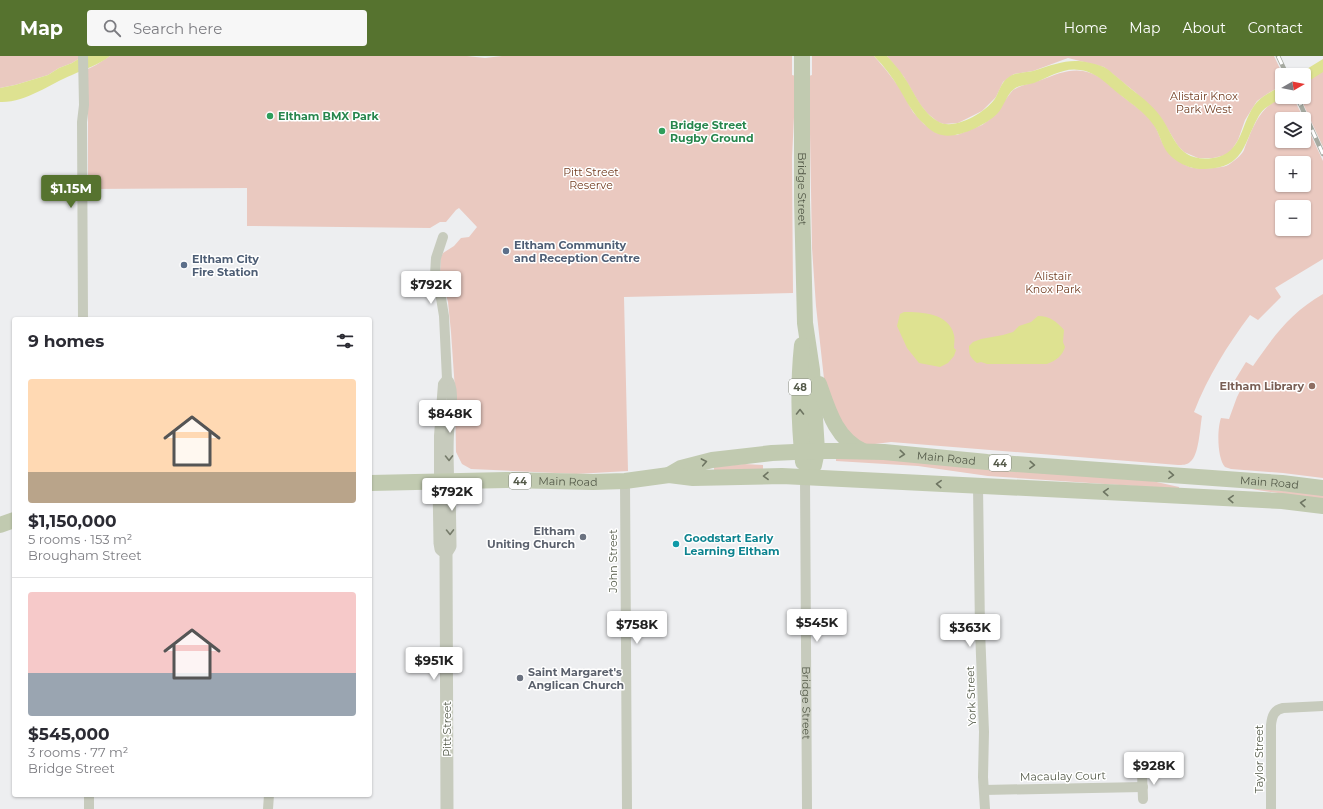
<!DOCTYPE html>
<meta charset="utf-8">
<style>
:root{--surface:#fff;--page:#f7f7f7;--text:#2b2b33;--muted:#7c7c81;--line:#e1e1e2;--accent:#56732f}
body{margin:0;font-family:Montserrat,sans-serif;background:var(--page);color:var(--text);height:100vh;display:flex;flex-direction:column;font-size:15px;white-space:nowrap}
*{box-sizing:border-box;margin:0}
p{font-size:13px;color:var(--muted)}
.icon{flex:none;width:22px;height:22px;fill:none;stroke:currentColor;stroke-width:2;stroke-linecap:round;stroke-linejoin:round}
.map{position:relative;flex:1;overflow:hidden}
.panel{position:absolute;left:12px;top:261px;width:360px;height:480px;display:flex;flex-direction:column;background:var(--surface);border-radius:4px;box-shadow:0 1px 3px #0004}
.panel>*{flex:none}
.needle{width:26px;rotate:81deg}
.controls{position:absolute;left:1275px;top:12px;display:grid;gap:8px}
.controls a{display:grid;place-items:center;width:36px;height:36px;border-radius:4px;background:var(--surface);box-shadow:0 1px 3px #0004;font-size:20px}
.price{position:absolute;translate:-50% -34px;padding:0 9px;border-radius:4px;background:#fff;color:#222;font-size:13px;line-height:26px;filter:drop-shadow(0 1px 2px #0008)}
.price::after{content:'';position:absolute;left:50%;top:24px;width:12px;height:9px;margin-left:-6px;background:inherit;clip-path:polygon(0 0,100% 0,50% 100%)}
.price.active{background:var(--accent);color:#fff}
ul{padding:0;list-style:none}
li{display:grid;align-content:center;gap:8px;height:212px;padding:0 16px}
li+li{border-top:1px solid var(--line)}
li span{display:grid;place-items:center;height:124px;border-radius:4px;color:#555}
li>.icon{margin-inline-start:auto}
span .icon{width:72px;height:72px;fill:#fffc;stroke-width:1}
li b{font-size:17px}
h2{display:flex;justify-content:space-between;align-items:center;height:48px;padding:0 16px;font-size:17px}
header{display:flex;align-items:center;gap:24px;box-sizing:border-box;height:56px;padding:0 20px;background:var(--accent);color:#fff}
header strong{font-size:19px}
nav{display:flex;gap:22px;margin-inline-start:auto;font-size:14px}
.search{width:280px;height:36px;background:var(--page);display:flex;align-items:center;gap:10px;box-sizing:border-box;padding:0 14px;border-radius:4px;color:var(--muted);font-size:15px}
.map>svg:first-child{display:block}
</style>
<header>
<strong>Map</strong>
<div class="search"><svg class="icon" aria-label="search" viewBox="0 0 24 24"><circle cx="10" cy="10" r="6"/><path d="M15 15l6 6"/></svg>Search here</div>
<nav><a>Home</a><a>Map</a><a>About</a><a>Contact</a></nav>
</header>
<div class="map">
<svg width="1323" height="753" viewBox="0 0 1323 753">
<rect width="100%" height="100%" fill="#edeef0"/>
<path fill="#eac9c0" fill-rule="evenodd" d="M0,0H80V2L72,7L59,12L48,19L15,29L0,32Z
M110,0H467L485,2L502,0H792V19L796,20L792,102L793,237L624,241L628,415L576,418L471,413L462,408L456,396L455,334L451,276L448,246L440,216L441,201L443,197L454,190L461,182L469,181L477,171L459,152L456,154L446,166H440L430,172L247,170V132L88,133V13L96,9Z
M812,0H874L886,14L899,31L913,56L924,68L936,77L957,79L982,69L989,64L1013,34C1021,29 1032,27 1041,24C1064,15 1081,8 1104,24C1110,29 1116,35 1122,40C1133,49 1146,56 1154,68C1158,75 1160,83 1164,90C1169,99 1186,112 1195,112C1202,113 1224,112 1228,109C1233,106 1242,99 1244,94C1253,70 1263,41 1293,41L1304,63H1282V85H1304V64L1323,105V203L1275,232L1281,241L1258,264L1250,259C1227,290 1208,320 1194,356L1202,360C1200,371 1199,400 1190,406C1187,409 1182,409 1178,409L891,386L867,389L848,380L825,332L816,250L812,192L809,20L812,19ZM1282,107H1304V129H1282ZM1282,151H1304V173H1282Z
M887,0H1274L1283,19H1282V29L1267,38L1257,45L1245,64L1238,84L1231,95L1226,99L1213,102H1198L1184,96L1178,90L1161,62L1135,36L1104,11L1068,2L1033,15L1014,18L1003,26L996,41L982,55L958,67L944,68L938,66L927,57L919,47L904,21Z
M1323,8V91L1300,41H1304V19Z
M1323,238V422L1283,417L1231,413L1225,411C1217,402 1217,373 1221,362L1229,363L1237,341L1243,329L1235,324L1246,306L1253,310C1274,280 1290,257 1323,238Z
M836,401H866L1152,425L1179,431V433L988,420L918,410L836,405Z
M744,408L763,409V413L714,415V411Z
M1245,432L1323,438V444Z"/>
<path fill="#dee291" d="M83,0H110C98,9 85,13 72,19C49,28 26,47 0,46V32L15,29L48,19L59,12L72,7Z
M874,0H887C893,7 899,13 904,21C915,37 921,56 939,66C955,75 988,55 996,41C1000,33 1002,25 1009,21C1016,16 1025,17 1033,15C1062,6 1073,0 1104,11C1111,15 1116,21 1123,26C1134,36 1147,44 1157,56C1175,77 1175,107 1213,102C1244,98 1240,65 1257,46C1264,38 1274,35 1282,29V41H1284C1276,46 1265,50 1260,58C1243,86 1246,112 1205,113C1190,114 1171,105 1164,91C1160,83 1158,74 1152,67C1144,56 1133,49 1123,41C1109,31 1098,16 1080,14C1064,11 1049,21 1034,27C1028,29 1019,29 1014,33C1006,39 1004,51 997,58C986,69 957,83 942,79C935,78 929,73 924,68C913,58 907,46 900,34C893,22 884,10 874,0Z
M1323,3V16L1304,28V19H1297Z
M904,256C922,256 949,257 954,279C955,283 954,288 954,292L956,294L954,300L948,307L940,311L919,307L907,292L897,270L900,258Z
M1038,260C1050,260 1057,266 1064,274L1063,286L1065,291C1062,300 1057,304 1047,308H987L981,306L977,307C970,301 969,299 969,290L973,286L981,283L1003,279L1013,276L1019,270L1031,266Z"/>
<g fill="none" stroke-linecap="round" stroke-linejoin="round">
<g stroke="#c7cbbd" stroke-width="10">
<path d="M443,181L436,202L435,219L441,242L444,260L447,323C457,332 449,365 449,378C448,394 449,410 449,425"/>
<path d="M83,263L82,66L84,49L83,0"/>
<path id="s1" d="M805,421L807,753"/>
<path d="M625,425L627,753"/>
<path d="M439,426V380L443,328L447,323"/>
<path d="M978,430L980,574L984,676L983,721L985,753"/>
<path d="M1142,717L1143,743"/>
<path d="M984,734L1143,731"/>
<path d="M89,739V753"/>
<path d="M268,753L269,739"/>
<path d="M1271,753V669C1272,660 1274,654 1283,652L1323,650"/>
</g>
<path stroke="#c7cbbd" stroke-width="13" d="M439,426L440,487L441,493L446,497
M447,753L446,497L449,492L450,490L449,425"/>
<g stroke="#c1cab0" stroke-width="16">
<path id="s2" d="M802,0V144L805,267L812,314L817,395L814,409L805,421"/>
<path d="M802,289C798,327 799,368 803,406"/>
<path d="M819,328C828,354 836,383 863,395"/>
<path id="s3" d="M669,419L681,412L712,404L772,397L817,395H840L884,396L987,406L1282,427L1323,432"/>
<path id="s4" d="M370,427L506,424L593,426L625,425L669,419L693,422L782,420L1145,438L1282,445L1323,450"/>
<path d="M0,469L14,464"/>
</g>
<defs>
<path id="rail" d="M1278,0L1287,19
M1297,41L1323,98"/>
</defs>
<use href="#rail" stroke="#a6aaa1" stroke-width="4.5"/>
<use href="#rail" stroke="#fff" stroke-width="3" stroke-dasharray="9" stroke-linecap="butt"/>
</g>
<defs><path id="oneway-chevron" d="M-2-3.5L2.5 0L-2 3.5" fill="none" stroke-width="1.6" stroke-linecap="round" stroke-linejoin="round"/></defs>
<g stroke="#6e7562">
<use href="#oneway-chevron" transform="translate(800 356) rotate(-90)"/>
<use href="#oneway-chevron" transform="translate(902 398) rotate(5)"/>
<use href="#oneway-chevron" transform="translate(704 406) rotate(-11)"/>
<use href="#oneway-chevron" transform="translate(1032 409) rotate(4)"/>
<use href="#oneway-chevron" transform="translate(1171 419) rotate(4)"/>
<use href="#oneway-chevron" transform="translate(766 420) rotate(179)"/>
<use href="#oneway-chevron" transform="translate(939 428) rotate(-177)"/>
<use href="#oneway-chevron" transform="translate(1106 436) rotate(-177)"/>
<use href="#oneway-chevron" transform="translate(1231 443) rotate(-177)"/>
<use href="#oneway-chevron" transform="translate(1303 447) rotate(-175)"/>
</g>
<g stroke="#767b6b">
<use href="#oneway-chevron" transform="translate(449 402) rotate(89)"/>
<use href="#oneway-chevron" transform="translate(450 476) rotate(89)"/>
</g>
<g fill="#2e9e5b" stroke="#fff" stroke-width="1.5">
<circle cx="270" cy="60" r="4"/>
<circle cx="662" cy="75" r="4"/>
</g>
<g fill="#5c6f8a" stroke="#fff" stroke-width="1.5">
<circle cx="506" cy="195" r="4"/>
<circle cx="184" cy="209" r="4"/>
</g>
<circle fill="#8d6e63" stroke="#fff" stroke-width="1.5" cx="1312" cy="330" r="4"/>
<g fill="#6b7280" stroke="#fff" stroke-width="1.5">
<circle cx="583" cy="481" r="4"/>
<circle cx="520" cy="622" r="4"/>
</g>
<circle fill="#0f9aa8" stroke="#fff" stroke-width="1.5" cx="676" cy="488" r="4"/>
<g text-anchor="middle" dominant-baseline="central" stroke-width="3" stroke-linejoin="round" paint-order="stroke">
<g fill="#fff" stroke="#878b7f" stroke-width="1">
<rect x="789" y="323" width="22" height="16" rx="3"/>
<rect x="989" y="399" width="22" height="16" rx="3"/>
<rect x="509" y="417" width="22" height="16" rx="3"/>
</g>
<g font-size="10" font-weight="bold" fill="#535948">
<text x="800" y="331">48</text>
<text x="1000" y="407">44</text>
<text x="520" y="425">44</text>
</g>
<g font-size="11" fill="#723c20" stroke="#fff">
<text x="1204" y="40">Alistair Knox<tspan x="1204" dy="13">Park West</tspan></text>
<text x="591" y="116">Pitt Street<tspan x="591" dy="13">Reserve</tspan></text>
<text x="1053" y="220">Alistair<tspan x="1053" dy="13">Knox Park</tspan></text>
</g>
<g font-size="11" font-weight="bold" fill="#27864d" stroke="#fff" text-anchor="start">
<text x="278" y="60">Eltham BMX Park</text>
<text x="670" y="69">Bridge Street<tspan x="670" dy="13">Rugby Ground</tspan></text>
</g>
<g font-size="11" fill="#535948" stroke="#fff">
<text stroke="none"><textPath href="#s2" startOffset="133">Bridge Street</textPath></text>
<text stroke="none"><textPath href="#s3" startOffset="281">Main Road</textPath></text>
<text stroke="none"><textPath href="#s4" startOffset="198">Main Road</textPath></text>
<text stroke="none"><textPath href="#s3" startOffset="605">Main Road</textPath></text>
<text transform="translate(613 505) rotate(-90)">John Street</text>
<text transform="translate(971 640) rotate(-92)">York Street</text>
<text stroke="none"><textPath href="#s1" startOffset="226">Bridge Street</textPath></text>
<text transform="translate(447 673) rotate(-90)">Pitt Street</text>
<text transform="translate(1259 703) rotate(-90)">Taylor Street</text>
<text transform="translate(1063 720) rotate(-1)">Macaulay Court</text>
</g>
<g font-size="11" font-weight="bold" fill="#4e5e75" stroke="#fff" text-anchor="start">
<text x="514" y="189">Eltham Community<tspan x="514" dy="13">and Reception Centre</tspan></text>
<text x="192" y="203">Eltham City<tspan x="192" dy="13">Fire Station</tspan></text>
</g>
<g font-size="11" font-weight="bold" fill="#785e54" stroke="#fff" text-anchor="end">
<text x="1304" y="330">Eltham Library</text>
</g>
<g font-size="11" font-weight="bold" fill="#5b616d" stroke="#fff" text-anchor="end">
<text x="575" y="475">Eltham<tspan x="575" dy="13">Uniting Church</tspan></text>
<text x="528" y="616" text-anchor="start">Saint Margaret's<tspan x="528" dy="13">Anglican Church</tspan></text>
</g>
<g font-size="11" font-weight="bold" fill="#0d838f" stroke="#fff" text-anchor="start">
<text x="684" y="482">Goodstart Early<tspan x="684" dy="13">Learning Eltham</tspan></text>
</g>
</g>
</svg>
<div class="controls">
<a><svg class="needle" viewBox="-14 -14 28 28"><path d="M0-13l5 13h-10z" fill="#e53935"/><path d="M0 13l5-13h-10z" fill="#7c7c81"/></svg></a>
<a><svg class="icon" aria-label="layers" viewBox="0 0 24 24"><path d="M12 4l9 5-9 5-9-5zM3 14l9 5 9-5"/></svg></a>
<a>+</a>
<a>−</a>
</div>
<b class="price active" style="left:71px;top:153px">$1.15M</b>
<b class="price" style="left:431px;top:249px">$792K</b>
<b class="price" style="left:450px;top:378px">$848K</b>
<b class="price" style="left:452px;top:456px">$792K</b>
<b class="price" style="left:817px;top:587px">$545K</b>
<b class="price" style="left:637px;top:589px">$758K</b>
<b class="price" style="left:970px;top:592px">$363K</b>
<b class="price" style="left:434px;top:625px">$951K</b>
<b class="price" style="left:1154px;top:730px">$928K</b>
<section class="panel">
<h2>9 homes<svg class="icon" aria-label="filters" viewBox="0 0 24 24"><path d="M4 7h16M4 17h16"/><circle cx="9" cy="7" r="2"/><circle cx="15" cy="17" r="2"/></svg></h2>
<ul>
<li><span style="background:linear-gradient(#ffd9b3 75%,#b9a48a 0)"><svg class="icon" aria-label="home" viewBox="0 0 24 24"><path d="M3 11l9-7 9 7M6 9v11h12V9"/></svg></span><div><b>$1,150,000</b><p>5 rooms · 153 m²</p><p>Brougham Street</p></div></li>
<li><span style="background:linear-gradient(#f6c9c9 65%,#9aa5b1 0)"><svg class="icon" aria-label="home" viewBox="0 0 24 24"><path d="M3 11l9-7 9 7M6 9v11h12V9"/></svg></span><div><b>$545,000</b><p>3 rooms · 77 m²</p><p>Bridge Street</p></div></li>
</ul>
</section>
</div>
